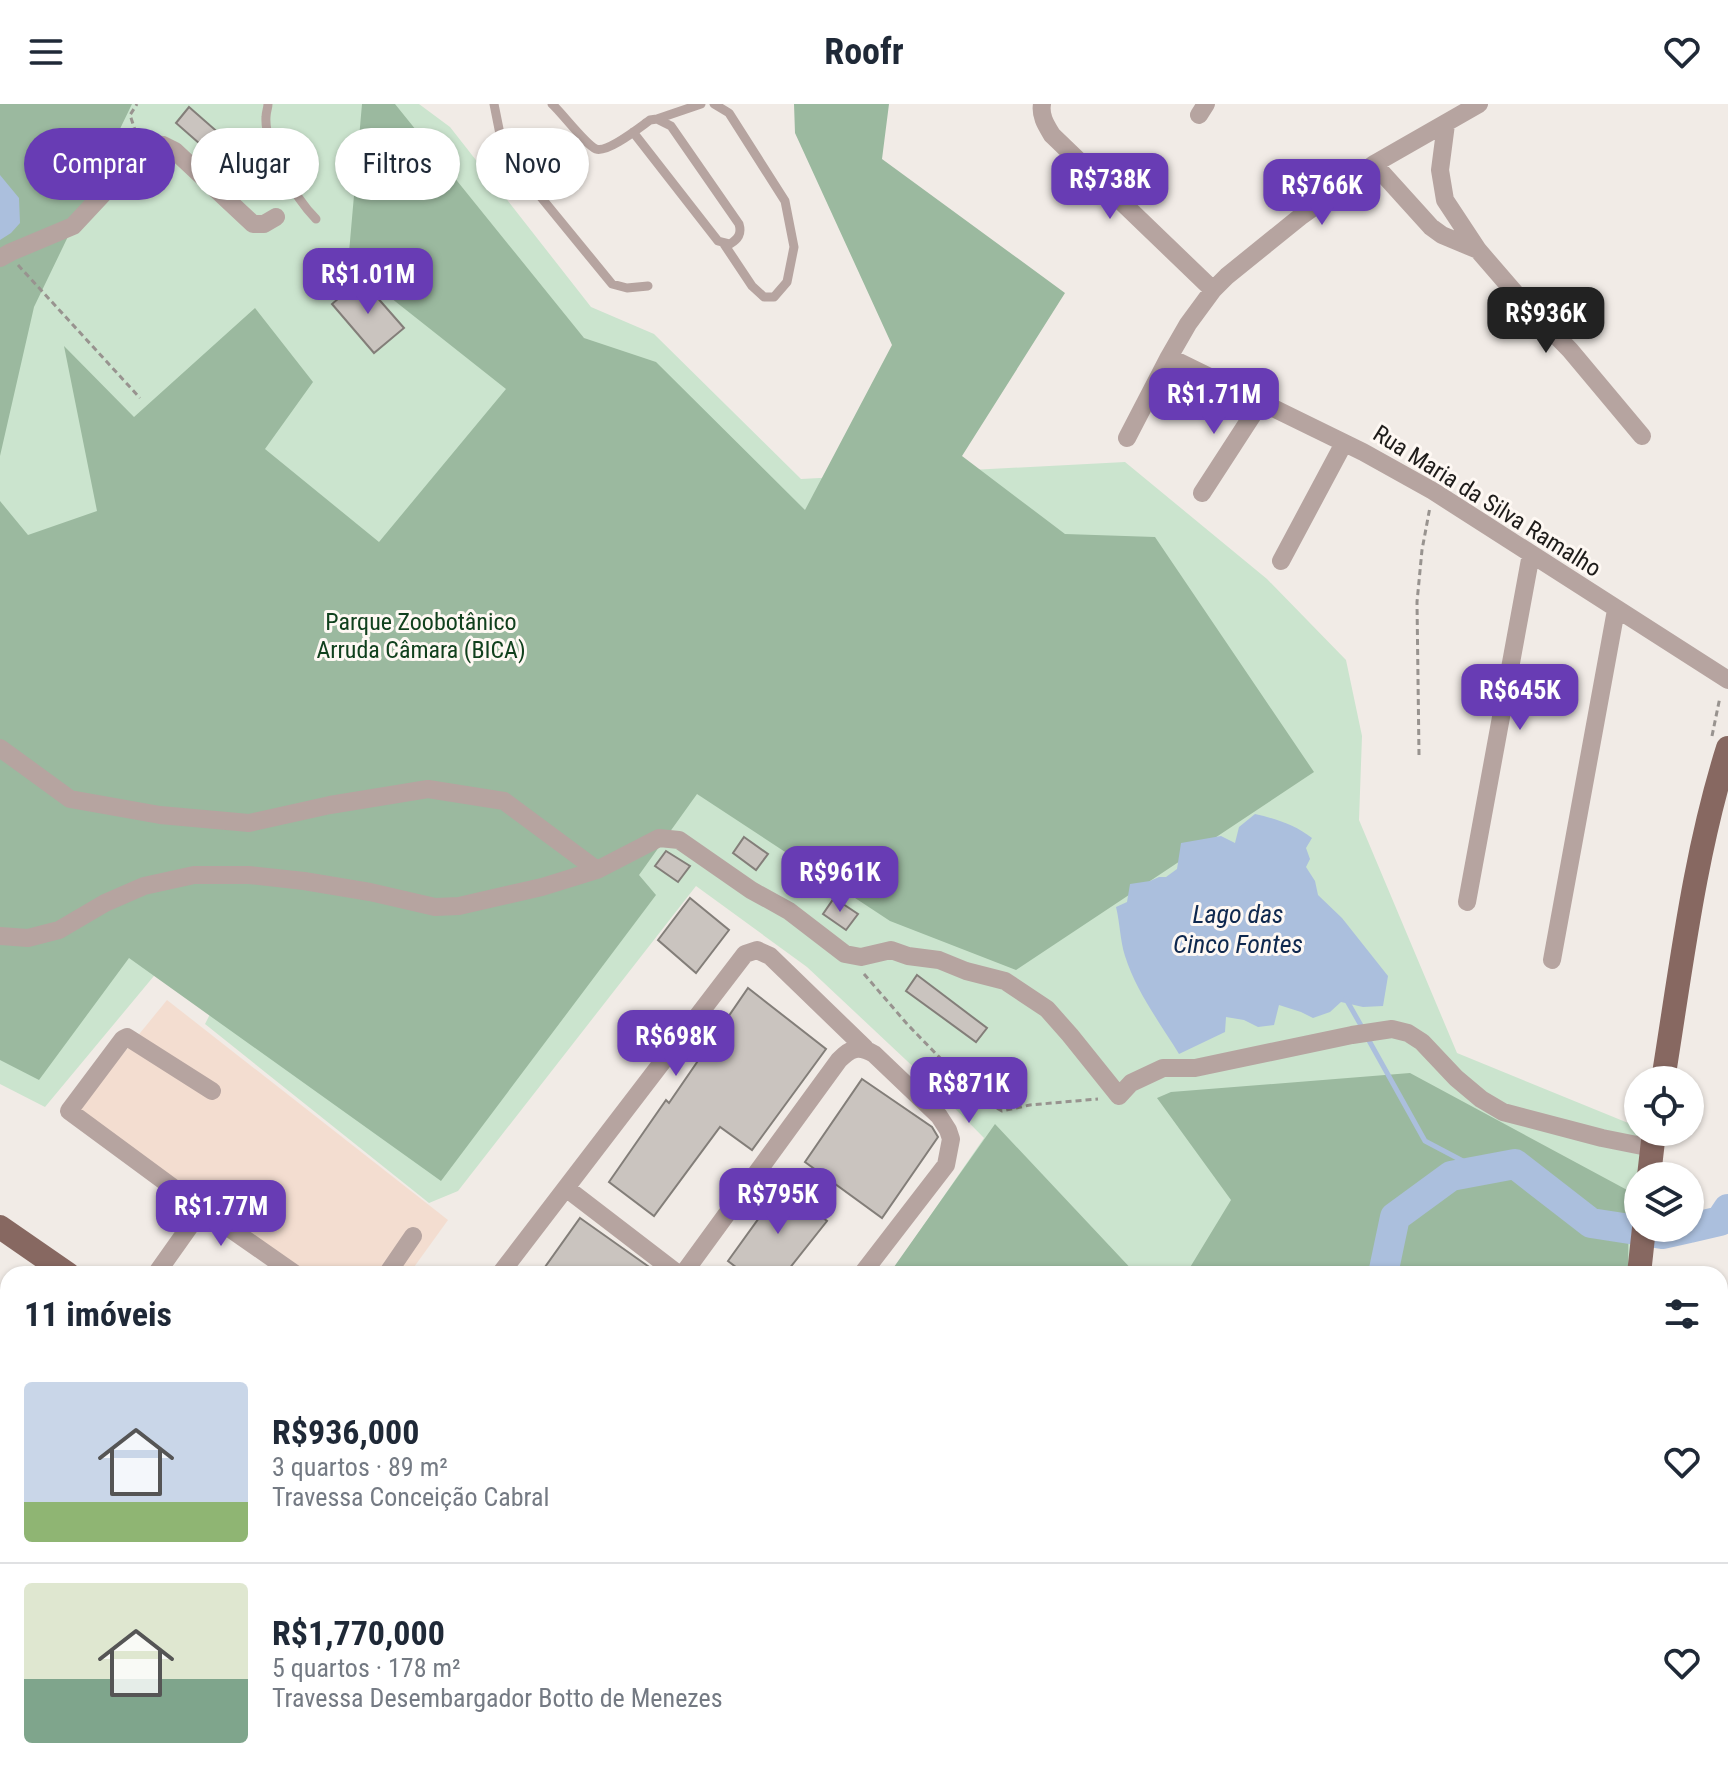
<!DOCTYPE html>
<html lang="pt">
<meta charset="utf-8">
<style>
:root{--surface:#fff;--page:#f6f6f7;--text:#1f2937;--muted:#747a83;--line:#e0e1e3;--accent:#683cb4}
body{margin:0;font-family:"Roboto Condensed",sans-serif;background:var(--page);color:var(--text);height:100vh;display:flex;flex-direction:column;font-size:30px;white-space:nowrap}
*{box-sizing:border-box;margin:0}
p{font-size:26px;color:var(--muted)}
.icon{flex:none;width:44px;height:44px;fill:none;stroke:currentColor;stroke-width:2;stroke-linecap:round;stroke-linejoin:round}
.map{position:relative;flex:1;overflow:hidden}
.panel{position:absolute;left:0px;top:1162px;width:1728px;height:512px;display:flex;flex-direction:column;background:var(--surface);border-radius:24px 24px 0 0;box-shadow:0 2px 6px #0004}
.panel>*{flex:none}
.hud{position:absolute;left:24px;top:24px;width:800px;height:72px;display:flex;gap:16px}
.fabs{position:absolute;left:1624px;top:962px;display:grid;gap:16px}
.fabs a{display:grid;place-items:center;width:80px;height:80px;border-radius:50%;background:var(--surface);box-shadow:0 2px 6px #0004;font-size:40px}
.price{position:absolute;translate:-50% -68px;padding:0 18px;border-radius:16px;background:var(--accent);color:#fff;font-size:26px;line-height:52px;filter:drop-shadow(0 2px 4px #0008)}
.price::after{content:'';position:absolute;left:50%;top:48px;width:24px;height:18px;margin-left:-12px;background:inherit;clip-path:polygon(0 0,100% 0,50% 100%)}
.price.current{background:#222;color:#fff}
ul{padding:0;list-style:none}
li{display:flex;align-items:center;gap:24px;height:200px;padding:0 24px}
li+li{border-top:2px solid var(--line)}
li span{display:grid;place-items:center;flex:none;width:224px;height:160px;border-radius:8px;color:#555}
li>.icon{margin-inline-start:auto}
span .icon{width:96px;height:96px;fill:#fffc;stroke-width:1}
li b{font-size:34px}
h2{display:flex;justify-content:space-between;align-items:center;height:96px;padding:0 24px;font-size:34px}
.tag{padding:0 28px;border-radius:36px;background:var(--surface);box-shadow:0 2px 6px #0004;font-size:28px;line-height:72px}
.tag.current{background:var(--accent);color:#fff}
header{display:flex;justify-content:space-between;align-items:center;height:104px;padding:0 24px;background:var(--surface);font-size:36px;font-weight:700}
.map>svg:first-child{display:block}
</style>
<header><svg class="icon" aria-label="menu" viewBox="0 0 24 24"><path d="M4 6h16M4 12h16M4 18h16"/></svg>Roofr<svg class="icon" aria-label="heart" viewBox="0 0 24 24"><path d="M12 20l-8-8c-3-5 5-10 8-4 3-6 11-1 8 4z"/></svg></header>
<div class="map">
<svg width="1728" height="1674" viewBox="0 0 1728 1674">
<rect width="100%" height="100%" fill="#f1ebe6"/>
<path fill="#f3ddd0" d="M167,896L448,1116L409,1170H307L74,1010Z"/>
<path fill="#cbe4ce" d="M0,0H419L450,23L591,203L654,230L801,375L1125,358L1267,475L1346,556L1362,632L1359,716L1457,949L1638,1023V1028H1650L1638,1072L1635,1170H890L984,1034L922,971L807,863L696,782L458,1087L429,1099L205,920L230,871L193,825L45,1003L0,980Z
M0,1351L8,1363V1666H19L15,1674H0Z
M1351,1666H1435L1433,1674H1347Z"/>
<path fill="#9bb99f" d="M0,0H132L34,203L0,352Z
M362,0H395L584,234L656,258L805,406L892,241L795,29L794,0H889L882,55L1065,189L962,352L1065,430L1155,433L1314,668L1016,866L890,817L697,690L639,771L656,791L441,1077L129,854L39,976L0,956V397L28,431L97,407L64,242L134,313L255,204L313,278L265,345L379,438L506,285L348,160Z
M1410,969L1629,1087L1628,1170H1186L1231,1096L1157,994L1171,988Z
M995,1020L1136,1170H889Z
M177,1666H616L622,1674H178Z
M933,1666H1026L1017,1674H945Z
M1450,1666H1537L1535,1674H1458Z"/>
<path fill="#abbfdd" d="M0,71L19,94L20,119L11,129L0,136Z
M1255,710C1277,715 1295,721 1312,734L1306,744L1310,755L1306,763L1315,777L1318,791L1342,814L1388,872L1383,902L1363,903L1341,898L1330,908L1313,914L1301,908L1279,901L1274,921L1258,923L1244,916L1226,913L1225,928L1179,950C1160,919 1136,887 1125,852C1120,836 1120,819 1116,803L1127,798L1130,780L1150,777L1159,773H1166L1177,765L1181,739L1221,732L1235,739L1239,723Z"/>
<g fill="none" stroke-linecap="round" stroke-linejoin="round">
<path stroke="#abbfdd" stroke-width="5" d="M1346,895L1363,925
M1367,933L1425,1037L1480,1066"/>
<path stroke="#abbfdd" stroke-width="30" d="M1690,1124L1720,1117L1728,1105
M1383,1170L1395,1113L1451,1072L1515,1060L1591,1119L1662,1130L1689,1124
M0,1612L8,1609"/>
</g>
<path fill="#cac4bf" stroke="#837e79" stroke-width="2" d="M189,3L221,31L208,47L176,19Z
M361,175L404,224L374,249L332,200Z
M744,733L768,750L756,766L733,749Z
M666,747L690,762L678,778L655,762Z
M690,794L729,826L696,869L658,836Z
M834,794L858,810L846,826L823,810Z
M917,871L987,924L976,938L906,887Z
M748,884L826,945L752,1046L720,1023L654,1112L609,1078L666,996L669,999Z
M862,975L932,1023L938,1033L882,1114L805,1058Z
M782,1082L827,1117L785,1170H745L728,1157Z
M580,1114L652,1165L658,1170H540Z"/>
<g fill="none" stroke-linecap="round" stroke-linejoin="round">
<path stroke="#98938f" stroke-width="3" stroke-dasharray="6 4" stroke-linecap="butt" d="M136,29L130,11L137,0
M18,161L140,294
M1712,632L1720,593
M1419,651L1417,498L1422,446L1430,403
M864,870L908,921L980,995L1002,1007L1030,1001L1098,995"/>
<path stroke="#b6a4a0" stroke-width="9" d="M268,0C268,4 266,8 266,13C264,41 296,95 316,115
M494,0L501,35L517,64L612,180L627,184L648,182
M552,0C562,9 586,41 596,45C608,49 640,23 650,16L657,15L671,22L739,120C742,130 738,135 730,140L718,137L633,28
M714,0L729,9L785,97L794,143L787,178L774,193H764L752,182L724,140
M657,15L701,0"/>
<path stroke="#b6a4a0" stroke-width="18" d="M1042,0C1040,12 1046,21 1052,31L1213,186
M1199,11L1206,0
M1446,20L1440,66L1445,96L1478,146L1523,198L1570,246L1642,332
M1374,60L1431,123L1442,131L1478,146
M0,154L11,148L73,122L115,77L131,54L140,45L152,40L163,41L175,47L253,120H264L276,113
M1169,253L1363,348L1433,387L1728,576
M1127,334L1169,253L1188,220L1213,186L1227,172L1300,113L1374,60L1479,0
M1202,389L1261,298
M1281,457L1344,339
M0,644L70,695L160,711L249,719L330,701L428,685L504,697L597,766
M1467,798L1531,450
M0,832L28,834L59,826L105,799L144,782L194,771H249L304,777L370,788L435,803L459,802L542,783L597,766L659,734L679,736L751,786L789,807L845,850L861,853L891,846L908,852L939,856L966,867L1005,877L1047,905L1070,931L1119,992L1131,979L1163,964H1195L1352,931L1392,925L1408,929L1422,938L1456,974L1481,995L1503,1008L1602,1034L1652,1044
M1552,856L1616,506
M566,1084L678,1170
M202,1105L69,1007L123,935L127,933L212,987
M156,1170L202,1105L295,1170
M387,1170L413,1132
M500,1170L745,850L757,846L770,852L865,944
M683,1170L839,956C851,944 858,941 874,950L939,1012L948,1026L951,1035L946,1061L862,1170
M1720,1518L1728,1517
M1049,1674L1068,1666"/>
<path stroke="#9b817b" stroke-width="24" d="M1720,1376L1728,1377"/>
<path stroke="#876861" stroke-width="24" d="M1663,976C1681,865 1694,751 1728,644
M1649,1072L1654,1028
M0,1123L68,1170
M1639,1170L1644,1124
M820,1666L831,1674
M1661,1666V1674"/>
</g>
<g text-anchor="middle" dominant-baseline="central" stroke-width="6" stroke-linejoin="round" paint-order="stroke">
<g font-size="24" fill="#1e1c1a" stroke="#fef8f3">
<text transform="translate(1487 397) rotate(32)">Rua Maria da Silva Ramalho</text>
</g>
<g font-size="24" fill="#10401d" stroke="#fef8f3">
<text x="421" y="518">Parque Zoobotânico<tspan x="421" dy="28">Arruda Câmara (BICA)</tspan></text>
</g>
<g font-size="26" font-style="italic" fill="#0e284f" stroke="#fef8f3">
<text x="1238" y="810">Lago das<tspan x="1238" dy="30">Cinco Fontes</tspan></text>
</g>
</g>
</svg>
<div class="fabs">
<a><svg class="icon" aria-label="locate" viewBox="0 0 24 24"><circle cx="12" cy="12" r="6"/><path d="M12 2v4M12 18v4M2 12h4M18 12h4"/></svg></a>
<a><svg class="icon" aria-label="layers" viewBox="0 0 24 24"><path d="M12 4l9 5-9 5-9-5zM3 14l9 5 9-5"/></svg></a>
</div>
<b class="price" style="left:1110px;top:117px">R$738K</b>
<b class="price" style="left:1322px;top:123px">R$766K</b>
<b class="price" style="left:368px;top:212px">R$1.01M</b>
<b class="price current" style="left:1546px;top:251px">R$936K</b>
<b class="price" style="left:1214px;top:332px">R$1.71M</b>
<b class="price" style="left:1520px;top:628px">R$645K</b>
<b class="price" style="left:840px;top:810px">R$961K</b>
<b class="price" style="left:676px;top:974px">R$698K</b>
<b class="price" style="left:969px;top:1021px">R$871K</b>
<b class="price" style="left:778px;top:1132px">R$795K</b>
<b class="price" style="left:221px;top:1144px">R$1.77M</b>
<div class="hud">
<a class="tag current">Comprar</a>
<a class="tag">Alugar</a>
<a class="tag">Filtros</a>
<a class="tag">Novo</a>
</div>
<section class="panel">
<h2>11 imóveis<svg class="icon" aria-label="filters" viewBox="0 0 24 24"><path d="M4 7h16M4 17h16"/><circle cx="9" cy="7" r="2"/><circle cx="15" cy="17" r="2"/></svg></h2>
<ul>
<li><span style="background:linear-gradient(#c9d6e8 75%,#8fb573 0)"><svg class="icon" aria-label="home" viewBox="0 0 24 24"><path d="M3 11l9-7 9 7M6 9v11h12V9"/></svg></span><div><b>R$936,000</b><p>3 quartos · 89 m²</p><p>Travessa Conceição Cabral</p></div><svg class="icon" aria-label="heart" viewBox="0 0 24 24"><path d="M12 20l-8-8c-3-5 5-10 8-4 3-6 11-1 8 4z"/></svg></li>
<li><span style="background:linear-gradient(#dfe7d0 60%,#7fa58c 0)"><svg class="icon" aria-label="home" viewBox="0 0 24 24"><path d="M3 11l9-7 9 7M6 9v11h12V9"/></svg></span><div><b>R$1,770,000</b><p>5 quartos · 178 m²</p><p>Travessa Desembargador Botto de Menezes</p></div><svg class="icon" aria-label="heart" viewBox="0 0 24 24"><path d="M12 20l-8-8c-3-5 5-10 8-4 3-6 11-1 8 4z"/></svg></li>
</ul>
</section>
</div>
